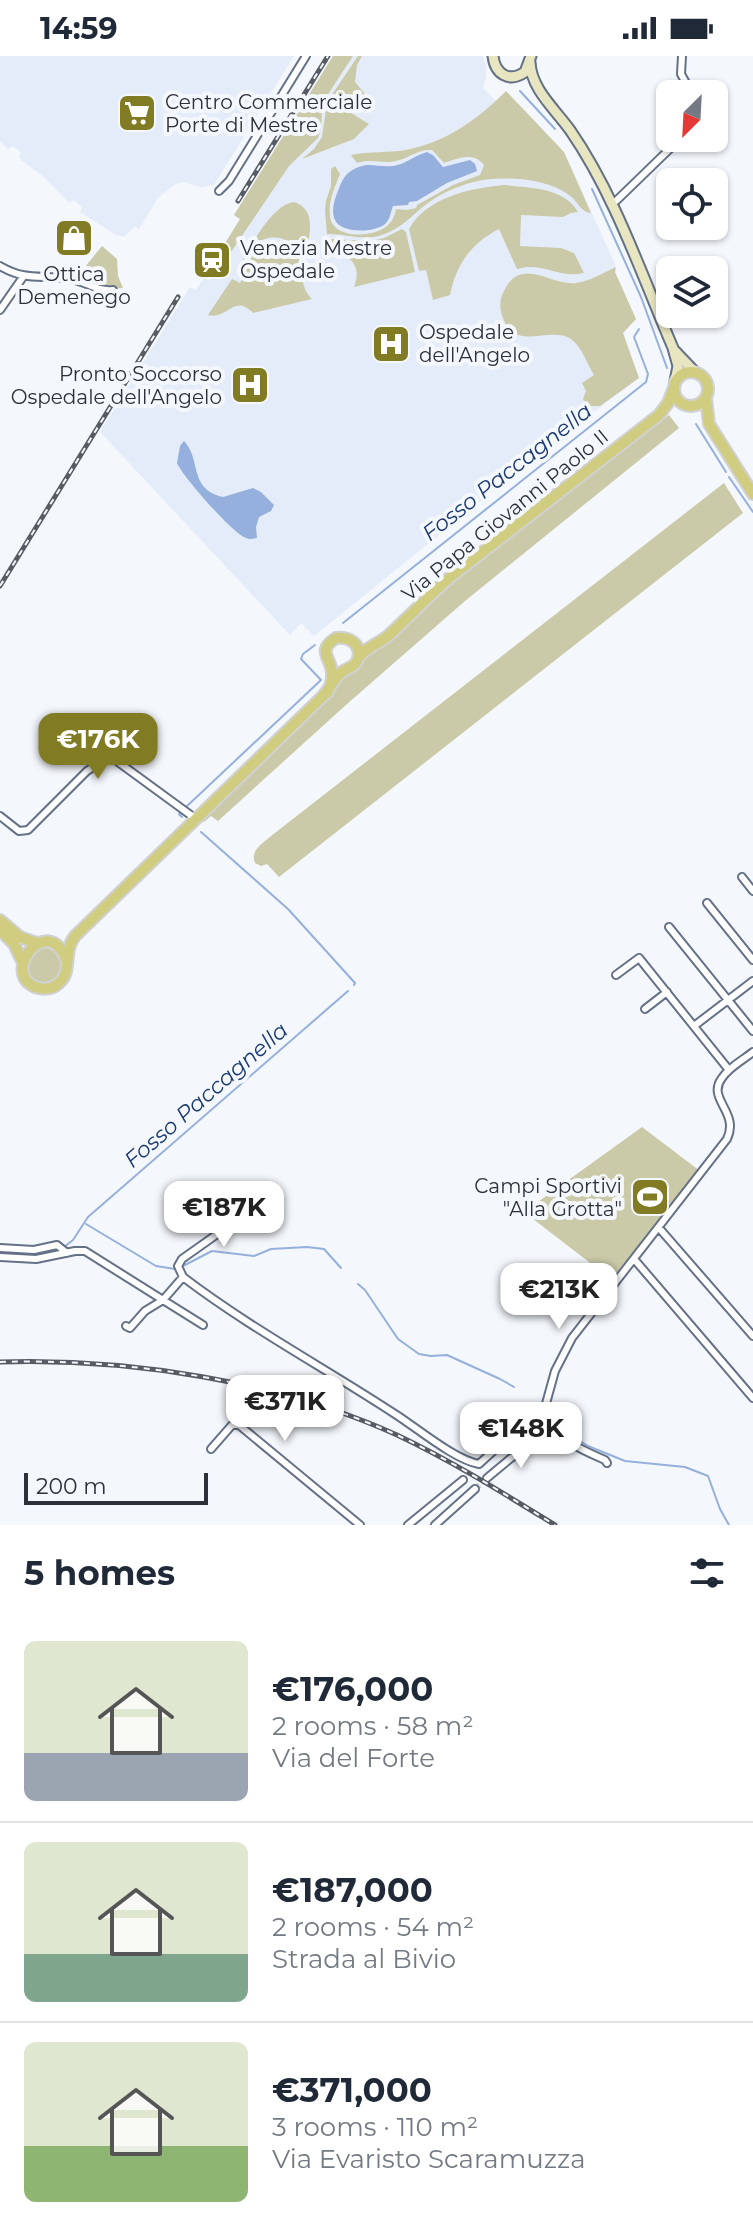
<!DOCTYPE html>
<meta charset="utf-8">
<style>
:root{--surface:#fff;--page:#f2f2f3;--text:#1f2937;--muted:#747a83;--line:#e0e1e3;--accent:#817c23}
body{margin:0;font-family:Montserrat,sans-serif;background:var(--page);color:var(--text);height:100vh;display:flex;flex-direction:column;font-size:30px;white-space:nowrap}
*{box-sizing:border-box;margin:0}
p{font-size:26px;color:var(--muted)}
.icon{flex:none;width:44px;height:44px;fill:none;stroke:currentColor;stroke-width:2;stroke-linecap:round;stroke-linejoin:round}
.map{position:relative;height:1469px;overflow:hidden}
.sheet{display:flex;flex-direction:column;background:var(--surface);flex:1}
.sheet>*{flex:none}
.needle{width:52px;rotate:204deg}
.tools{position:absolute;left:656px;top:24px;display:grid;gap:16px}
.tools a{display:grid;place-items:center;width:72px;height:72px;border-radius:12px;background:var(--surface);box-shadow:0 2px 6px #0004;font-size:40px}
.scale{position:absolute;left:24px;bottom:20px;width:184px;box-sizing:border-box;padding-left:8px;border:4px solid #2b3039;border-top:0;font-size:22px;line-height:28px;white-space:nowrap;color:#2b3039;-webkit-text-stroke:6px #f4f7fc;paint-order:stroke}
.price{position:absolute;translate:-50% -68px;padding:0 18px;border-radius:16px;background:#fff;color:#222;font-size:26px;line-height:52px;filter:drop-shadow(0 2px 4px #0008)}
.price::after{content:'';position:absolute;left:50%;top:48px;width:24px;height:18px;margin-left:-12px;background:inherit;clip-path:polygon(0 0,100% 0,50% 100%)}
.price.selected{background:var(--accent);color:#fff}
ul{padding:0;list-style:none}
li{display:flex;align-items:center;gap:24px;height:200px;padding:0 24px}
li+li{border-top:2px solid var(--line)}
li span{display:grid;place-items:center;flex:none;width:224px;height:160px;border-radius:12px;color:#555}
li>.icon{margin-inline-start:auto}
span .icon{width:96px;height:96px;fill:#fffc;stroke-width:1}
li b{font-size:34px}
h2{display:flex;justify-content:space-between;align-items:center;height:96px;padding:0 24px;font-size:34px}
.status{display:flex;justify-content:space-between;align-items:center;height:56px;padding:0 40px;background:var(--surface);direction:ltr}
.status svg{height:22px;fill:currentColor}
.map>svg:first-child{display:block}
</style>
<div class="status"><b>14:59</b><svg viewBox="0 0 49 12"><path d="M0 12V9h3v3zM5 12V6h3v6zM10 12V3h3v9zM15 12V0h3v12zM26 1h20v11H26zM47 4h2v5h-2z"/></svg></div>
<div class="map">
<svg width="753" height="1469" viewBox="0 0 753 1469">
<rect width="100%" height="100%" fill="#f4f7fc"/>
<path fill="#e5ecf9" d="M0,0H294L214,129L200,131L184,126L175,128L158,142L139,173L135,170L124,181L116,179L80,156L82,151L74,144L69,147L46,123L19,102L21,97L13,90L8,93L0,85Z
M333,0H483L486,11V21L483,32L496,45L506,35L567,102L615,208V216L636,263L623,277L639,322L550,389L314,580L301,567L290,579L100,376L190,231L196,234L204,222L209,225L226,197L221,194L240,163L234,159Z"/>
<path fill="#cacaa8" d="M333,0H353L325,43L322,54L321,74L318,82L289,110L225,205L222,204L226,197L221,194L240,163L234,159Z
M358,0H362L357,9L355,26L365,38L351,57L369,68L354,83L302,103L314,93L322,81L327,46Z
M506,35L564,96L591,157C580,156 578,145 569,139C549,124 515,121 491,123C469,125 446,134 428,147C413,158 401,173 382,179C363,185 347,178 327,178L325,155L326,145L331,130V113L335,110L340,118C335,131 328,145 330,160C332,184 375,182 388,169C393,165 395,158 396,153L407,154L416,152L417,149L453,129L480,119L484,109C473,95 458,103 444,107L432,94C418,93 409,102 396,105C382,108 371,102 357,107L351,99C369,95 388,97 406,94C447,86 478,63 506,35Z
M504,129C530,132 564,131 578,156L571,157L563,161L521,159L520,190L561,192L574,197L584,217C559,223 542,205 517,213L499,173C471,187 456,209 450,239L433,244L426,214L419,215L409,173C427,141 471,132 504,129Z
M294,146C319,154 308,183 305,202C294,182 269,173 252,192C246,198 243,208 238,213C248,194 272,148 294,146Z
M402,173L406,176L415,216L354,231C365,200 339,203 329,183L372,185L384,182Z
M271,186C315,185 291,223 312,243L253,257C234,237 228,264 208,259L232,223L240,227L245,218L243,217L255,195Z
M102,190L117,203L118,220L123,232L101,233L76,222Z
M616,211L615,216L636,263L623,277L639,322L600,350H587L583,343L586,335L582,327L594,319C587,308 582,291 571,283C549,269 513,298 502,259C499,251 500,242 504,235C521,199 551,230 576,227C590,225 603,217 616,211Z
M669,359L679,372L465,545L347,648L218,765L211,760L204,766L202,765L333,638L337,627L361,602L444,534Z
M724,427L743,457L279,821L267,808L261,810L255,807C250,794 262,788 271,780Z
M27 909a17 17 0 1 1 34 0a17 17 0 1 1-34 0Z
M642,1071L700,1115L611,1223L524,1156Z"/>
<path fill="#95b0dc" d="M427,96L433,99L443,111L470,104L475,108L477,115L447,127L417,145L409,146L408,149L393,150C391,155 390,163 386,167C377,177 341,178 335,164C331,156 334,144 338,135C341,127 344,119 351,115C368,104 376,112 393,110C406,108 415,99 427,96Z
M184,385C202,404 188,433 223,441L253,432L261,436L274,449L271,455L259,461L256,471L257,482C250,483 250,484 244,481C231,475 183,421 177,407L180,390Z"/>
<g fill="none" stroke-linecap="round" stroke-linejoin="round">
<path stroke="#95b0dc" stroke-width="2" d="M520,35L555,73
M592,133L641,241L667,312
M696,368L726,416
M729,421L753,456
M343,567L646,326L648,318L634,281L639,273
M186,751L321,624L301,603L303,598L315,589
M181,756L179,758L182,761
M201,776L288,853L355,927L354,929
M86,1168L156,1210L175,1213
M64,1191L73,1184L88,1161L348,935
M0,1196L41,1198L58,1193
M181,1211L212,1195L254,1200L271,1193L307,1191L324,1193L341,1212
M358,1228L365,1234L398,1283L419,1298L431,1300L447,1299L500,1323L514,1331
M566,1376L588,1390L625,1405L685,1411L708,1420L720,1453L729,1469"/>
<path stroke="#cccfd5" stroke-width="6" stroke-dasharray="6 3" stroke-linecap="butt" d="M475,1433L487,1422"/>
<defs>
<path id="minor" d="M682,0L681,18L692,38
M219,135L229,125L306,0
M611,147L616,145L681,82
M0,210C28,226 41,218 70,223C86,225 97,236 113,234
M0,254L23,221
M0,760L19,775L28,774L87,715L107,702L114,703L196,763
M742,821L753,835
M707,847L753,904
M669,871L753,975
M616,919L639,902L729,1014
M645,953L667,936
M694,970L753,925
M659,1172L753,1280
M0,1192L34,1194L57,1189L67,1197
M0,1201L36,1203L75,1195H85L163,1244L183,1221C250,1272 325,1312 395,1358C417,1372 455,1404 479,1408L524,1367L539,1365
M634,1203L753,1342
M183,1221L178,1210L182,1203L247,1157
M126,1270L130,1272L145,1255L163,1244L203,1269
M537 1370a9 9 0 1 1 18 0a9 9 0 1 1-18 0Z
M542,1362L555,1315L572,1282L727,1083C740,1056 706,1043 722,1022C729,1011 743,1004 753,996
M555,1369C567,1389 585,1395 605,1404L607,1407
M211,1393L232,1369H239L360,1469
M487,1422L511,1402L548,1379
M408,1469L463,1424
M435,1469L475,1433"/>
<path id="secondary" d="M493,0C495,18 509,27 525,16L531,0
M530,6C531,33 555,53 570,74C615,139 642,220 673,292L678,310L675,325
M675,295L695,316"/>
<path id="primary" d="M674 333a17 17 0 1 1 34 0a17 17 0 1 1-34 0Z
M706,342L709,368L753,438
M359,601C367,590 379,588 389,579C411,559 431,537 454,518L659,359L668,347L673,334
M0,864L20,881L37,887
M0,874L14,888L21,903
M66,903C48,856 0,916 35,931C44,934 53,933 59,927C73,915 62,897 75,880L322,641C329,634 334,622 342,616C348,611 354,612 357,605C364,589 349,580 336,582C316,595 331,601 332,617C333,624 330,631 327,637"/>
</defs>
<use href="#minor" stroke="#647186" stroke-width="10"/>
<use href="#secondary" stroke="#647186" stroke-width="13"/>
<use href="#primary" stroke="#d0d1d3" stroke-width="14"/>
<use href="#minor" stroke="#fff" stroke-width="6"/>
<use href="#secondary" stroke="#e8e6c0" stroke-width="9"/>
<use href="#primary" stroke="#d1cd80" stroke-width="10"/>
<defs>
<path id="rail" d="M238,145L328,0
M0,530L178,241
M0,1306C129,1302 278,1325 397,1379C452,1405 503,1437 555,1469"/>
</defs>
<use href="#rail" stroke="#575c64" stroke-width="5"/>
<use href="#rail" stroke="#f4f7fc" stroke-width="2" stroke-dasharray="6" stroke-linecap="butt"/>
</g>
<defs>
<symbol id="supermarket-square" viewBox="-11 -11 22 22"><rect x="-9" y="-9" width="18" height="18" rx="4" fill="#817c23" stroke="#f4f7fc"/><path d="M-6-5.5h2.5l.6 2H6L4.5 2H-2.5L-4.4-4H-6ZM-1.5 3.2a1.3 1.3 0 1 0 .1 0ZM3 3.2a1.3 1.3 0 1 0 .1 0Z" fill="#fff"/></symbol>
<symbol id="shop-square" viewBox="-11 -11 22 22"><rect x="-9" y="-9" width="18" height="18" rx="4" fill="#817c23" stroke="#f4f7fc"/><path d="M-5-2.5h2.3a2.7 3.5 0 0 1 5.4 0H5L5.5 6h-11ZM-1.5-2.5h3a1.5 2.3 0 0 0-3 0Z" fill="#fff"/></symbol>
<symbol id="station-square" viewBox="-11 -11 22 22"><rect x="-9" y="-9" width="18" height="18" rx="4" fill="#817c23" stroke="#f4f7fc"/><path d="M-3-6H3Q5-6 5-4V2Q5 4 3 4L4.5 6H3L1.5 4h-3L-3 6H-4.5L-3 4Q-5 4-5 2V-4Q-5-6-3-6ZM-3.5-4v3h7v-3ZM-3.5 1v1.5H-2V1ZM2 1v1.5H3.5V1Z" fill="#fff"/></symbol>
<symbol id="hospital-square" viewBox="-11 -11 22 22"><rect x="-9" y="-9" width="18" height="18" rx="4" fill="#817c23" stroke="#f4f7fc"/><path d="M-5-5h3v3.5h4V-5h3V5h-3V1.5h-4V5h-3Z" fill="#fff"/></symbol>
<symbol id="stadium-square" viewBox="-11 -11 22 22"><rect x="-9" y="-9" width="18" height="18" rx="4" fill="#817c23" stroke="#f4f7fc"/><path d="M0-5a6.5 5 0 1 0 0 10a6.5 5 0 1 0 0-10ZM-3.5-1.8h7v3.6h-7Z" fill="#fff"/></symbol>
</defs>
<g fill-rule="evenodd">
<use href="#supermarket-square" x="115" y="35" width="44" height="44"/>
<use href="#shop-square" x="52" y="160" width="44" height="44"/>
<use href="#station-square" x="190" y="182" width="44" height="44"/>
<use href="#hospital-square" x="369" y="266" width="44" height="44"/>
<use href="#hospital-square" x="228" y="307" width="44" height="44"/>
<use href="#stadium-square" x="628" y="1119" width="44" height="44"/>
</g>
<g text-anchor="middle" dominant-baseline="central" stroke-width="8" stroke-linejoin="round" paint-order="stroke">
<g font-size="20" fill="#2b3039" stroke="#f4f7fc" text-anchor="start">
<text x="165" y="46">Centro Commerciale<tspan x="165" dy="23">Porte di Mestre</tspan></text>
<text x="240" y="192">Venezia Mestre<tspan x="240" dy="23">Ospedale</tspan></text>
<text x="74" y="218" text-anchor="middle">Ottica<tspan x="74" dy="23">Demenego</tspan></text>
<text x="419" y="276">Ospedale<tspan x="419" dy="23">dell'Angelo</tspan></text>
<text x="222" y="318" text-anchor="end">Pronto Soccorso<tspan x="222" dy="23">Ospedale dell'Angelo</tspan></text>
<text x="622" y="1130" text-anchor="end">Campi Sportivi<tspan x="622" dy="23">"Alla Grotta"</tspan></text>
</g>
<g font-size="20" fill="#2b3039" stroke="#f4f7fc">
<text transform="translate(505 459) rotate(-39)">Via Papa Giovanni Paolo II</text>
</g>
<g font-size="22" font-style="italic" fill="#1a3a70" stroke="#f4f7fc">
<text transform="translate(507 416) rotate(-38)">Fosso Paccagnella</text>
<text transform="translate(206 1039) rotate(-41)">Fosso Paccagnella</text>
</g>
</g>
</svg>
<div class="tools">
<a><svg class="needle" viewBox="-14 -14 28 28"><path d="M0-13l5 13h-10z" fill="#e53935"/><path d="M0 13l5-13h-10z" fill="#747a83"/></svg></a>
<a><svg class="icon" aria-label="locate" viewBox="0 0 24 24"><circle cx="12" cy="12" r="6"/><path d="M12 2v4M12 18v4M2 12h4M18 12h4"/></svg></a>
<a><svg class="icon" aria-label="layers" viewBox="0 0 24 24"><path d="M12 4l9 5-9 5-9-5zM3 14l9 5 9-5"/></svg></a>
</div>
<div class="scale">200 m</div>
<b class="price selected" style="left:98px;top:725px">€176K</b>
<b class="price" style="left:224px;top:1193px">€187K</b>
<b class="price" style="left:559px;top:1275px">€213K</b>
<b class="price" style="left:285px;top:1387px">€371K</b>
<b class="price" style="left:521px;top:1414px">€148K</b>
</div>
<section class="sheet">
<h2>5 homes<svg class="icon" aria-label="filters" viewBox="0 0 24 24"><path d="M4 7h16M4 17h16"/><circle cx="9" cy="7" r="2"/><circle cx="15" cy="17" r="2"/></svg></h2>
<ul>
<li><span style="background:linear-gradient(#dfe7d0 70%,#9aa5b1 0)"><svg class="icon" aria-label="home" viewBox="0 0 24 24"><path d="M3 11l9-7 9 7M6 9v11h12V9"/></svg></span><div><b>€176,000</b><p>2 rooms · 58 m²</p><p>Via del Forte</p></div></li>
<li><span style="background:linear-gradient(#dfe7d0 70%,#7fa58c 0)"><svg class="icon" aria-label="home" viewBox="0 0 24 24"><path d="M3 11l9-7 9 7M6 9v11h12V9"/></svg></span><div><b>€187,000</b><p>2 rooms · 54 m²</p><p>Strada al Bivio</p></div></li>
<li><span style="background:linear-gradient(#dfe7d0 65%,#8fb573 0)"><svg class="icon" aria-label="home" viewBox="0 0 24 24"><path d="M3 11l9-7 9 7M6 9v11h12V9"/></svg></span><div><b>€371,000</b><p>3 rooms · 110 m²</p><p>Via Evaristo Scaramuzza</p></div></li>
</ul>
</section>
